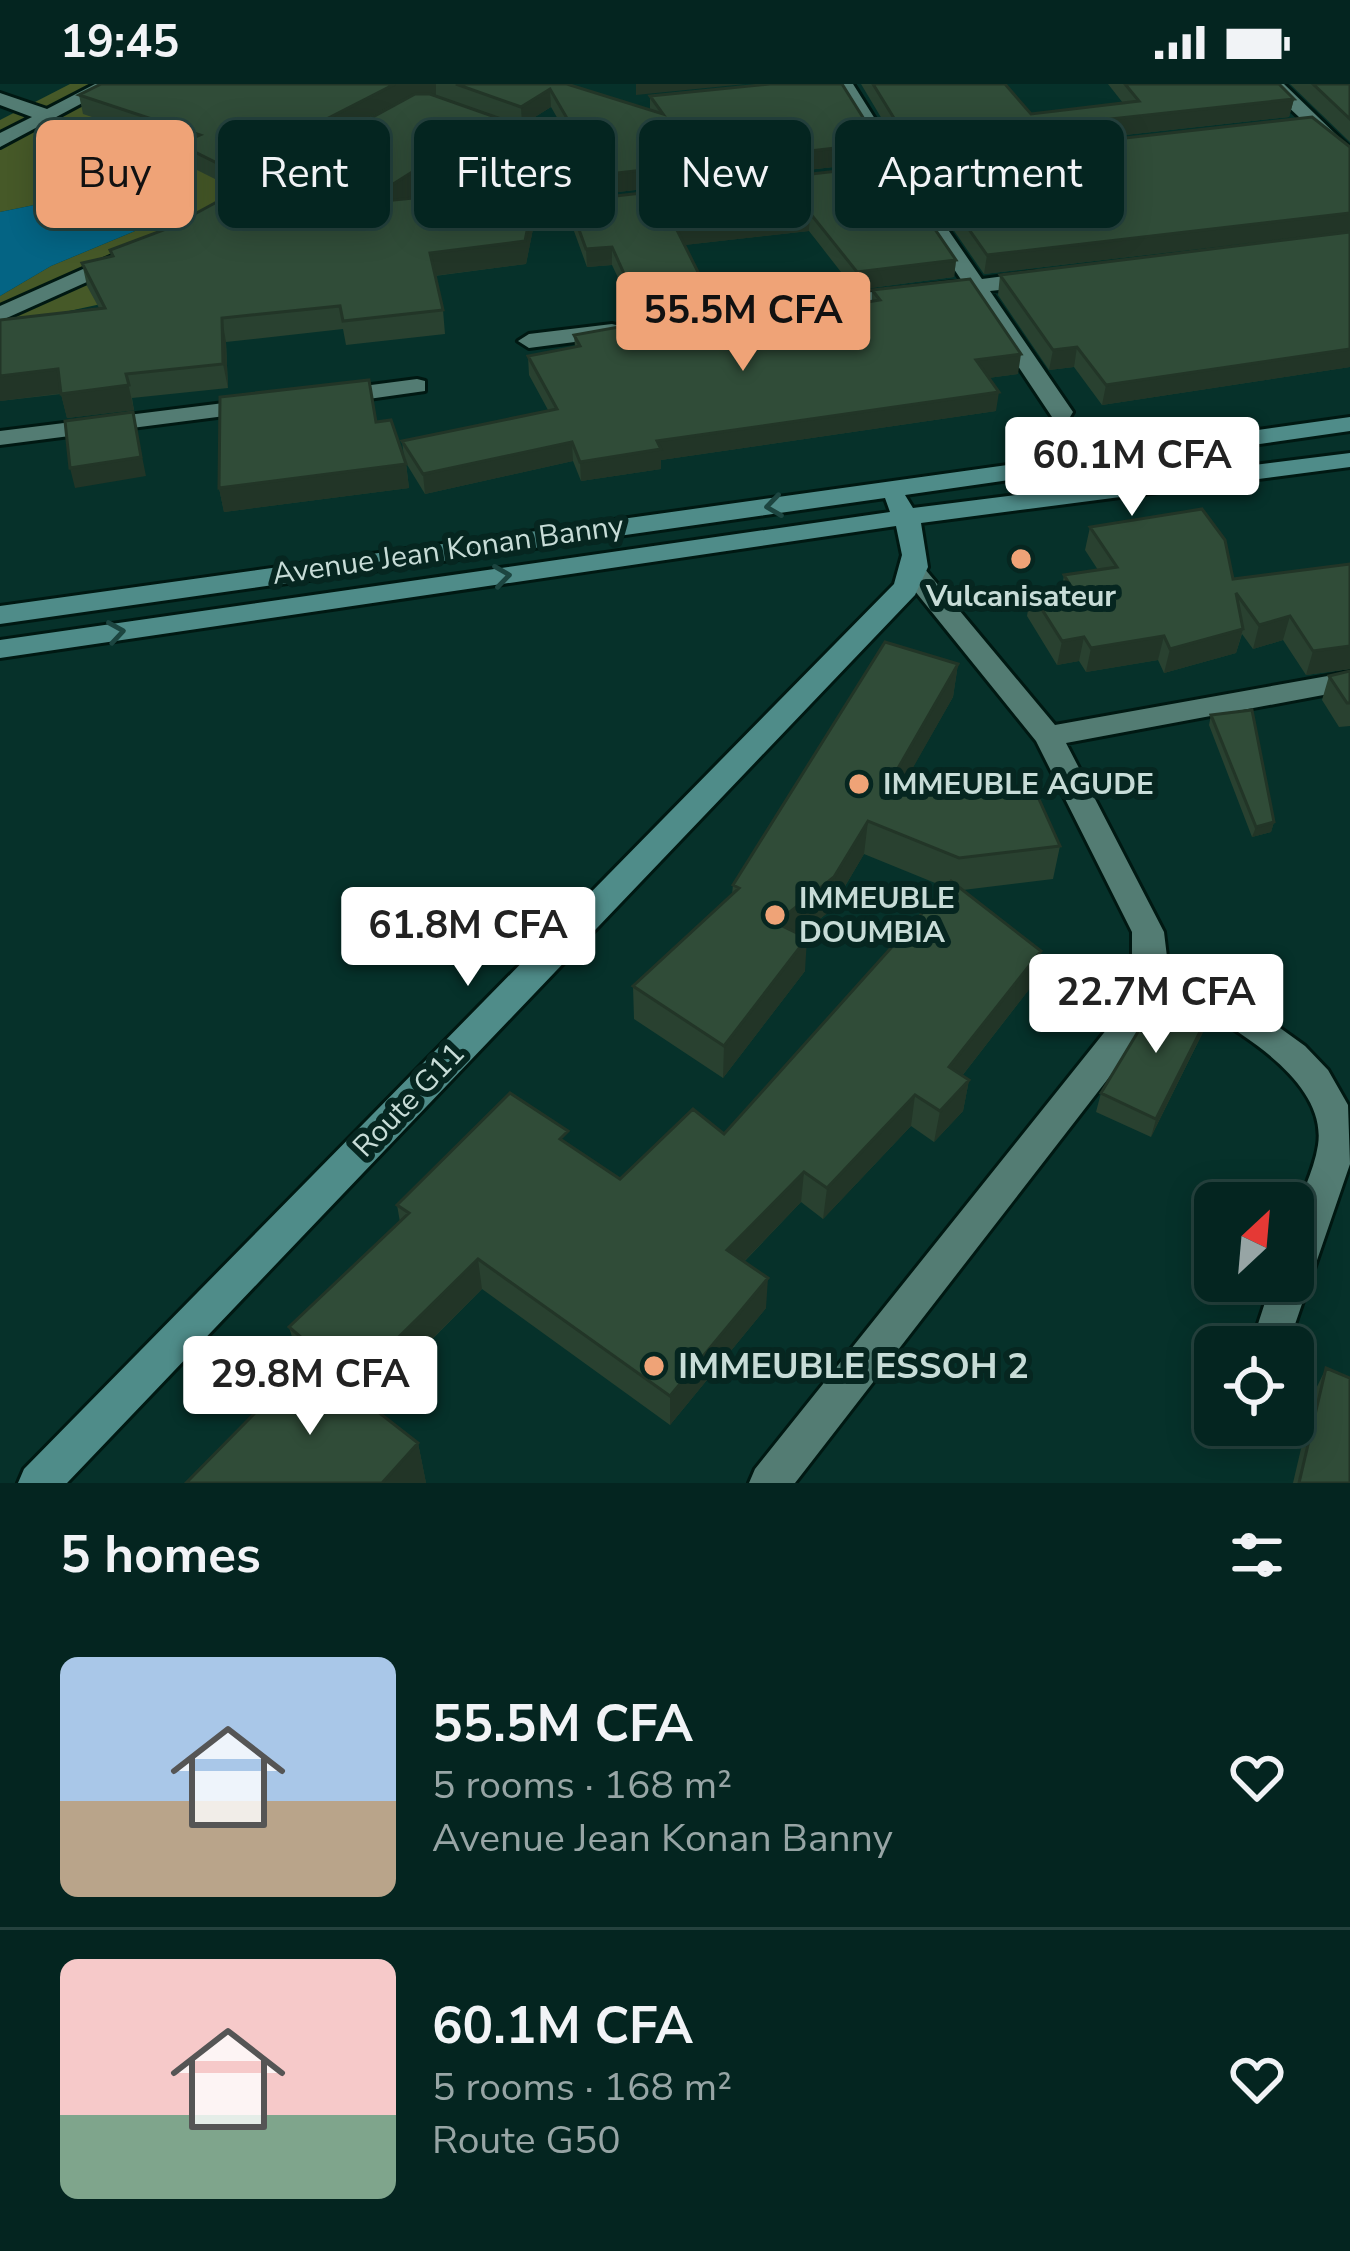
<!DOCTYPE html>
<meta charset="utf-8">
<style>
:root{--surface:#042520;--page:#12312d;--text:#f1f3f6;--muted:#97a5a5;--line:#25423e;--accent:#efa377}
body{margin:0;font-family:"Nunito Sans",sans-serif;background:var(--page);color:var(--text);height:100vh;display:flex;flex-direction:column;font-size:45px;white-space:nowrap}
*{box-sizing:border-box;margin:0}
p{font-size:39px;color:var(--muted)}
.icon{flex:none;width:66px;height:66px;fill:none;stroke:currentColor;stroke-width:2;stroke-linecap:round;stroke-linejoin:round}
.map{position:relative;height:1399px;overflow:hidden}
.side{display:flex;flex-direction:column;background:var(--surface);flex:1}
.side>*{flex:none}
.top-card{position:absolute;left:36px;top:36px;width:1278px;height:108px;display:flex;gap:24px}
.needle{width:78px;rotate:26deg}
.controls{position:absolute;left:1194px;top:1098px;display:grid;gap:24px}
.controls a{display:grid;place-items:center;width:120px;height:120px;border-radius:18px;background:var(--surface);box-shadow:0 6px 30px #0003,0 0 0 3px var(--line);font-size:60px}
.price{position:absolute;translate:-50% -102px;padding:0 27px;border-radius:12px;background:#fff;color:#222;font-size:39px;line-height:78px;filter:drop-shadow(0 3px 6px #0008)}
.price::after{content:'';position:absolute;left:50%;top:72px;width:36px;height:27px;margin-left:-18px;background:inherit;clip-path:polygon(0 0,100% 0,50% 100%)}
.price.selected{background:var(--accent);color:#111}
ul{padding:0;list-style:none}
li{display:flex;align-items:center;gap:36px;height:300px;padding:0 60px}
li+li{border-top:3px solid var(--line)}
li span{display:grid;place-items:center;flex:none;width:336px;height:240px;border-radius:18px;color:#555}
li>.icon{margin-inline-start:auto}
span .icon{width:144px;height:144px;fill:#fffc;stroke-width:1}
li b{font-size:51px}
h2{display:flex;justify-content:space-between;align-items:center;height:144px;padding:0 60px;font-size:51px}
.chip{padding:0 42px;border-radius:18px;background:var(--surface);box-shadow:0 6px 30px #0003,0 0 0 3px var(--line);font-size:42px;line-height:108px}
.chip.selected{background:var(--accent);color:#111}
.status{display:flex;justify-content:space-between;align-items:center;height:84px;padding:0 60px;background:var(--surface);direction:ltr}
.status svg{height:33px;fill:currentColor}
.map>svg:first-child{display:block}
</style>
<div class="status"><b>19:45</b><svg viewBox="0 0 49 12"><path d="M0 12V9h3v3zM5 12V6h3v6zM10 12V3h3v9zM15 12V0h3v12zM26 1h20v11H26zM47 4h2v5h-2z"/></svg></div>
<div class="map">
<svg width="1350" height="1399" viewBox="0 0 1350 1399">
<rect width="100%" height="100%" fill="#06312a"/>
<path fill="#465928" d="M70,0H471L161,207L0,242V212L51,182L171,132L194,87L157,88L98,108L0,128V36Z"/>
<path fill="#046484" d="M194,86L171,132L51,182L0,212V128L98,108L157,88Z"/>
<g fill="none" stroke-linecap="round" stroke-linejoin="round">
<defs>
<path id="street" d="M95,0H118L0,63V49L32,33L0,21V9L47,25Z
M835,0H853L904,81L963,77V85L911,92L982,195L1035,188L1046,195L1035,202L990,207L1073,328L1070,333H1052L970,210L676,243V233L684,231L962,197L893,94L855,98L845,92L855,86L885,83Z
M1264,0H1284L1350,64V81Z
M456,27H470L539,59L435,126H421V118L514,60L456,35Z
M119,169L130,175L127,180L0,237V222Z
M612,240L620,242V252L529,264L518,257L529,250Z
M417,295L425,297V307L333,320L321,313L333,306Z
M256,315L264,317V327L0,361V347Z
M915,482L924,484L1055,641L1350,588V606L1066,659L1164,848L1167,873L1248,921L1305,962L1328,986L1348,1021L1350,1080L1291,1252L1277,1258L1263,1252L1258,1240L1272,1197H1293C1293,1179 1290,1158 1293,1141C1298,1114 1314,1089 1318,1061C1329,989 1213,933 1163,903L1131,965L795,1399H749L755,1385L1107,945L1132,893V848L1036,657L906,496L902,490L906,484Z"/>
<path id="secondary" d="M1350,333V347L905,411L913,424L1350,369V383L921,439L928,483L915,511L67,1399H18L24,1385L894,500L902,471L896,442L0,574V556L890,428L885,414L0,540V522Z"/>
</defs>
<use href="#street" stroke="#001812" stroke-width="6"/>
<use href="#secondary" stroke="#001812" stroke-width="6"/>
<use href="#street" fill="#537c73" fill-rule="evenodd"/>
<use href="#secondary" fill="#4f8c89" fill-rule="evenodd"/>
</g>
<path fill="#294130" d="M101,0H567L650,26V12L877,78L601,110L551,23L522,41L434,11L500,56L409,114L536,102L537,125L526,180L435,192L443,226L445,250L346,261L343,245L226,258L228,304L132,314L134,326L67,334L61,310L0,317V236L99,224L87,202L82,179L111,172L110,166L169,144L408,14L233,104L183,79L179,62L83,30L79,11Z
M861,0H1005L1031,30L1123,19L1108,0H1279L1294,15L1289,33L906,75Z
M1290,0H1350V58Z
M1350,63V147L984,190L919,96L921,77Z
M891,81L956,176L954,193L855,206L809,147L684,161L707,224L636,232L612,181L587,183L566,125L565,107L580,116Z
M1350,148V283L1102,321L1074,283L1049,286L998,211L1000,191Z
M872,206L1018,290L988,294L996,327L661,376V385L581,397L573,377L425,410L406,379L409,404L224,428L219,404L376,338L404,374L402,357L548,326L529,291L528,272L575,263L574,251L644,238V233L723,237L872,217Z
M1090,443L1233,495L1350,480V585L1306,591L1283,556L1253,565L1242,550L1236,569L1164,589L1158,576L1086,588L1079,577L1057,581L1027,532L1031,508L1062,503L1064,491L1098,486L1085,466Z
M958,580L953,613L909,690L1060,762L1053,795L963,806L1034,899L962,992L969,996L963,1027L934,1058L911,1042L823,1135L801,1118L744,1178L766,1224L670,1341L482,1205L368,1320L418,1359L426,1399H186L304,1279L298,1273L289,1243L400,1138L397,1121L569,1061L620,1095L724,1050L945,803L864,770L831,826L800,851L805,887L723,994L634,935L633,902L732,810L733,801Z
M1350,587V642L1339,643L1322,616L1329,592Z
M1211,631L1274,738L1271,748L1252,753L1209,641Z
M1203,948L1151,1053L1096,1028L1101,1009Z
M1326,1284L1350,1399H1293L1314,1309Z"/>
<path fill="#223527" d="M395,0H436V11L404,15L233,104L229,85Z
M636,0H746L636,11Z
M550,5L551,23L522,41L521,23Z
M1294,15L1289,33L906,75L908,57Z
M498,34L500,56L366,142L363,119Z
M879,59L877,78L601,110L600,91Z
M536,102L537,125L526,180L432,192L430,169Z
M810,129L809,147L676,162V144Z
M1350,129V147L984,190L987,171Z
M612,163V181L587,183L586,165Z
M956,176L954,193L855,206L857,188Z
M707,206V224L636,232L635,214Z
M222,234L226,258L228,304L223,280Z
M1077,263L1074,283L1049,286L1053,266Z
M1350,265V283L1102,321L1106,301Z
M1021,270L1018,290L973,296L976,276Z
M58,285L64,309L0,317V292Z
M126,290L134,326L67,334L61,310Z
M999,308L996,327L661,376V385L581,397L580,378L657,357Z
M133,328L146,392L75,404L70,384Z
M572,358L573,377L425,410L423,390Z
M406,380L409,404L224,428L219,404Z
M1290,532L1283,556L1253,565L1259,541Z
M1243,545L1236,569L1164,589L1170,565Z
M1164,552L1158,576L1086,588L1091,564Z
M1084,553L1079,577L1057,581L1062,557Z
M1350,562V585L1306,591L1313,567Z
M958,580L953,613L893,719L897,686Z
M868,737L864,770L831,826L774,872L776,839Z
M1274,738L1271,748L1252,753L1256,743Z
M807,854L805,887L723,994L724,962Z
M1041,867L1034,899L944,1015L949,983Z
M1209,930L1203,948L1151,1053L1156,1035Z
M969,996L963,1027L934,1058L940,1027Z
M915,1011L911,1042L823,1135L827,1104Z
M804,1088L801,1118L726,1196L727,1166Z
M478,1175L482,1205L360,1327L353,1298Z
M768,1194L766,1224L670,1341V1312Z
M418,1359L426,1399H382Z"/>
<path fill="#304c38" stroke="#223527" stroke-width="3" d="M101,0H395L229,85L179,60L200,51L79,11Z
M456,0H567L663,30L650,12L770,0H842L879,59L600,91L550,5L521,23Z
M873,0H1005L1031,30L1139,17L1125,0H1279L1294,15L908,57Z
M1313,0H1350V35Z
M415,10H430L498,34L363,119L536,102L525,157L430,169L443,226L343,237L340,222L222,234L223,280L126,290L129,301L61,310L58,285L0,292V236L105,224L82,179L113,172L110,166L169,144Z
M1312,33L1350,63V129L987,171L921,77Z
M891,81L956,176L857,188L810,129L676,144L707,206L635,214L612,163L586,165L565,107L580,116Z
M1350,148V265L1106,301L1077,263L1053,266L1000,191Z
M970,195L1021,270L976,276L999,308L657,357L661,365L580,378L572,358L423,390L402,357L557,325L528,272L580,262L574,251L647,238L644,233L717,224L723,237L849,221L880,216L872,206Z
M369,296L376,338L391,336L406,380L219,404L220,313Z
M133,328L141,373L70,384L65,337Z
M1202,425L1225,456L1233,495L1350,480V562L1313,567L1290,532L1259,541L1236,509L1243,545L1170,565L1164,552L1091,564L1084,553L1062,557L1031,508L1070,501L1064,491L1117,483L1090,443Z
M885,558L958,580L897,686L965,712L1034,704L1060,762L959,774L868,737L834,793L776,839L807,854L724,962L633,902L739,804L733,801Z
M1350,587V619H1347L1329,592Z
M1252,626L1274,738L1256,743L1211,631Z
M951,797L1041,867L949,983L969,996L940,1027L915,1011L827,1104L804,1088L727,1166L768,1194L670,1312L478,1175L353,1298L289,1243L409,1129L397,1121L510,1009L568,1047L560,1055L620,1095L693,1025L724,1050Z
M1162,908L1209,930L1156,1035L1101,1009Z
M309,1274L418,1359L382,1399H186Z
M1326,1284L1350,1294V1399H1299Z"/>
<defs><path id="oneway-chevron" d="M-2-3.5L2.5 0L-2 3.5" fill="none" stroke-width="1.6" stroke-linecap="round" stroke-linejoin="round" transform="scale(3)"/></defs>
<g stroke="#1c4540">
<use href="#oneway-chevron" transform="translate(774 422) rotate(172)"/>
<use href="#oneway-chevron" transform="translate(502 492) rotate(-8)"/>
<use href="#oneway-chevron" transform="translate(116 548) rotate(-9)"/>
</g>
<g fill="#efa377" stroke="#062620" stroke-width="4.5">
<circle cx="1021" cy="475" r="12"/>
<circle cx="859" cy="700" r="12"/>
<circle cx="775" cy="831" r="12"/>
<circle cx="654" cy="1282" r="12"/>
</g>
<g text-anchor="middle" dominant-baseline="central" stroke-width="12" stroke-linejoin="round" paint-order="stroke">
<g font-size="30" fill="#c7dcd7" stroke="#062620">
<text transform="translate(448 466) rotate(-8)">Avenue Jean Konan Banny</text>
<text transform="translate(409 1016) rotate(-46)">Route G11</text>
</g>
<g font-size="30" font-weight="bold" fill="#c7dcd7" stroke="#062620" text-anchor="start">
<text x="1021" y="512" text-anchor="middle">Vulcanisateur</text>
<text x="883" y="700">IMMEUBLE AGUDE</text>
<text x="799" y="814">IMMEUBLE<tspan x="799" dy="34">DOUMBIA</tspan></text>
</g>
<g font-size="36" font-weight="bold" fill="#c7dcd7" stroke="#062620" text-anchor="start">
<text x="678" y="1282">IMMEUBLE ESSOH 2</text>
</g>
</g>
</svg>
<div class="controls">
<a><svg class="needle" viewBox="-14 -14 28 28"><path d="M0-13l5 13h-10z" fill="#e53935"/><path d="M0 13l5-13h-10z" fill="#97a5a5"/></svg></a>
<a><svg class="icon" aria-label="locate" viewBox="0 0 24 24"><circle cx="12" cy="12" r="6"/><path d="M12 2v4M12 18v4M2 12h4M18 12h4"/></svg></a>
</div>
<b class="price selected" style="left:743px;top:290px">55.5M CFA</b>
<b class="price" style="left:1132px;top:435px">60.1M CFA</b>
<b class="price" style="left:468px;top:905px">61.8M CFA</b>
<b class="price" style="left:1156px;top:972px">22.7M CFA</b>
<b class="price" style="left:310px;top:1354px">29.8M CFA</b>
<div class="top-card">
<a class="chip selected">Buy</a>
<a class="chip">Rent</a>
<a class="chip">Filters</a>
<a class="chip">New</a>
<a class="chip">Apartment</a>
</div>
</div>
<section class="side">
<h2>5 homes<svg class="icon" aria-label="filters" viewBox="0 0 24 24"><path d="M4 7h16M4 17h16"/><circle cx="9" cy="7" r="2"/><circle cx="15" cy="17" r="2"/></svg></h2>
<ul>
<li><span style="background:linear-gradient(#a9c7e8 60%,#b9a48a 0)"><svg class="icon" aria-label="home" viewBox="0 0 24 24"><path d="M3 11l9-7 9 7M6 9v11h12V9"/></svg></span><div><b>55.5M CFA</b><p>5 rooms · 168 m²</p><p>Avenue Jean Konan Banny</p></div><svg class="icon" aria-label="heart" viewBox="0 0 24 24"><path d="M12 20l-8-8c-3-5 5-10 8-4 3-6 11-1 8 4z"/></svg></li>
<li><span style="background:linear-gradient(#f6c9c9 65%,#7fa58c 0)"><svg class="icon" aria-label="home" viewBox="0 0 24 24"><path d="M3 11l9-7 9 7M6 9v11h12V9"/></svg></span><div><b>60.1M CFA</b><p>5 rooms · 168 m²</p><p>Route G50</p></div><svg class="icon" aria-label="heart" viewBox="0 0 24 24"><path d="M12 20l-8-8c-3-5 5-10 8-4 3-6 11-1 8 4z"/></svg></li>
</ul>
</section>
